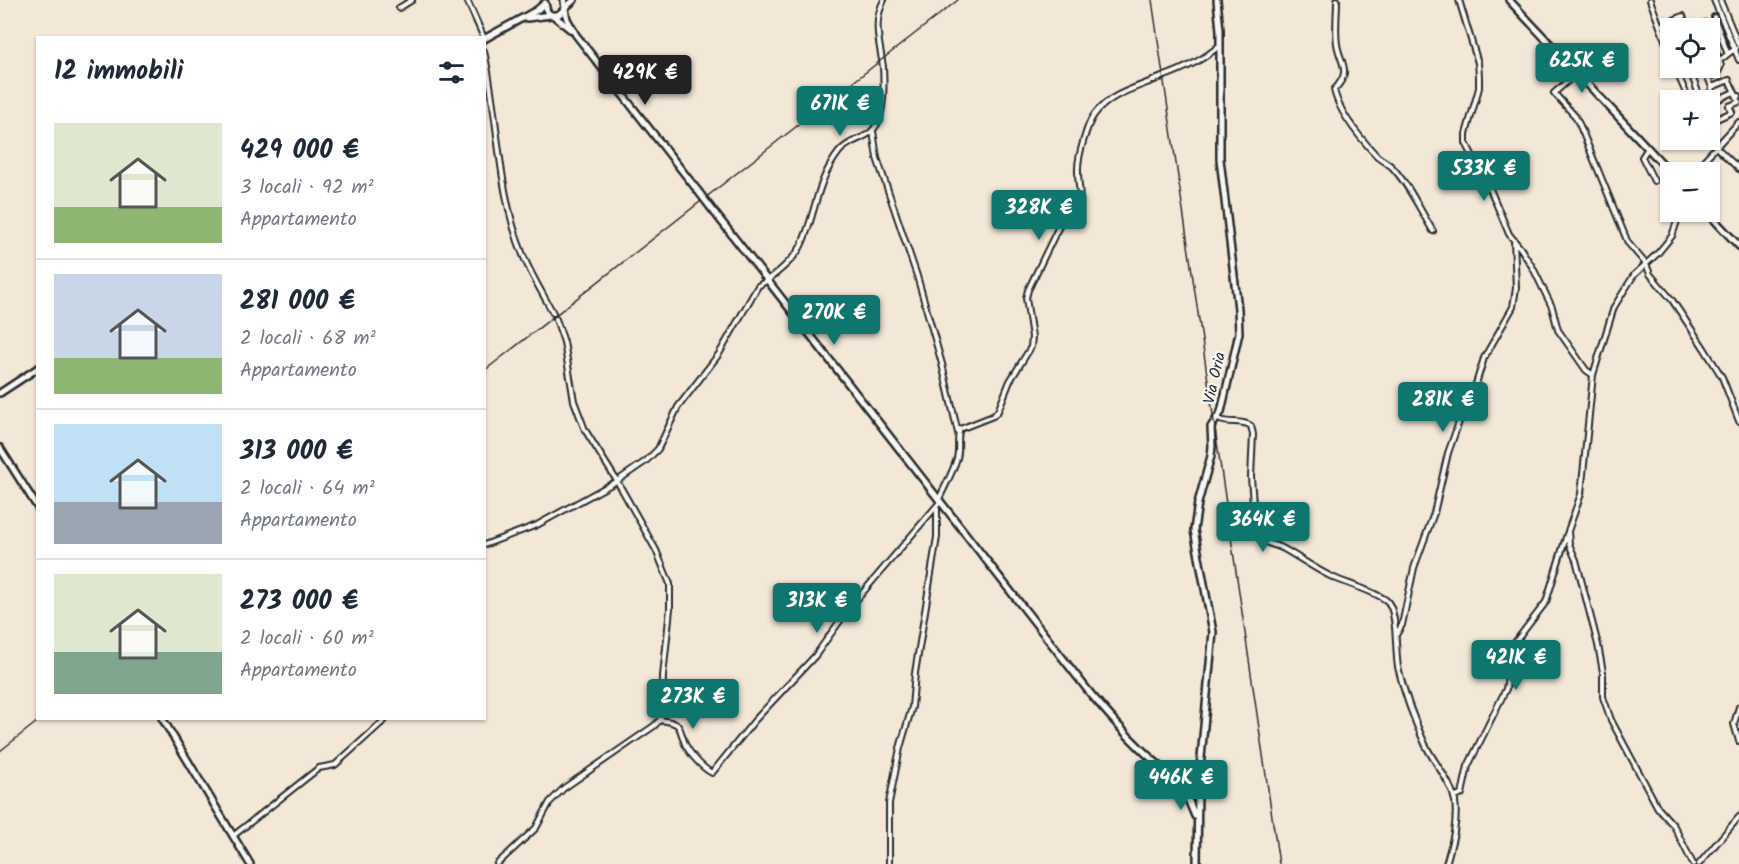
<!DOCTYPE html>
<html lang="it">
<meta charset="utf-8">
<style>
:root{--surface:#fff;--page:#f6f6f7;--text:#1f2937;--muted:#747a83;--line:#e0e1e3;--accent:#0f766e}
body{margin:0;font-family:Kalam,sans-serif;background:var(--page);color:var(--text);height:100vh;display:flex;flex-direction:column;font-size:22px;white-space:nowrap}
*{box-sizing:border-box;margin:0}
p{font-size:20px;color:var(--muted)}
.icon{flex:none;width:33px;height:33px;fill:none;stroke:currentColor;stroke-width:2;stroke-linecap:round;stroke-linejoin:round}
.map{position:relative;flex:1;overflow:hidden}
.details{position:absolute;left:36px;top:36px;width:450px;height:684px;display:flex;flex-direction:column;background:var(--surface);border-radius:0px;box-shadow:0 2px 4px #0004}
.details>*{flex:none}
.controls{position:absolute;left:1660px;top:18px;display:grid;gap:12px}
.controls a{display:grid;place-items:center;width:60px;height:60px;border-radius:0px;background:var(--surface);box-shadow:0 2px 4px #0004;font-size:30px}
.price{position:absolute;translate:-50% -51px;padding:0 14px;border-radius:6px;background:var(--accent);color:#fff;font-size:20px;line-height:39px;filter:drop-shadow(0 2px 3px #0008)}
.price::after{content:'';position:absolute;left:50%;top:36px;width:18px;height:14px;margin-left:-9px;background:inherit;clip-path:polygon(0 0,100% 0,50% 100%)}
.price.selected{background:#222;color:#fff}
ul{padding:0;list-style:none}
li{display:flex;align-items:center;gap:18px;height:150px;padding:0 18px}
li+li{border-top:2px solid var(--line)}
li span{display:grid;place-items:center;flex:none;width:168px;height:120px;border-radius:0px;color:#555}
li>.icon{margin-inline-start:auto}
span .icon{width:72px;height:72px;fill:#fffc;stroke-width:1}
li b{font-size:26px}
h2{display:flex;justify-content:space-between;align-items:center;height:72px;padding:0 18px;font-size:26px}
.map>svg:first-child{display:block}
</style>
<div class="map">
<svg width="1739" height="864" viewBox="0 0 1739 864">
<rect width="100%" height="100%" fill="#f3e7d8"/>
<filter id="ink" filterUnits="userSpaceOnUse"><feTurbulence type="fractalNoise" baseFrequency=".0167" numOctaves="2"/><feDisplacementMap in="SourceGraphic" scale="12" xChannelSelector="R" yChannelSelector="G"/><feConvolveMatrix kernelMatrix="1 2 1 2 8 2 1 2 1" color-interpolation-filters="sRGB"/></filter>
<g filter="url(#ink)">
<g fill="none" stroke-linecap="round" stroke-linejoin="round">
<defs>
<path id="street" d="M467,0L484,38
M1337,0C1337,14 1335,30 1337,44C1340,64 1353,70 1334,90C1339,113 1361,139 1377,156C1382,160 1388,163 1392,167C1409,185 1420,210 1433,231
M1459,0L1478,63L1479,76V88L1466,134V143L1490,189L1509,234L1521,249L1533,268L1552,307L1558,330L1586,370L1593,375
M1650,0L1671,56
M1714,0L1739,60
M1720,0L1739,46
M399,8L412,0
M1714,17L1727,52
M1705,23L1707,28
M1660,26L1683,16L1687,28
M484,51C499,119 497,190 523,255C531,275 543,294 553,313
M1720,60C1726,57 1728,52 1736,49
M1675,68L1689,100
M1689,68L1701,100
M1577,73L1554,93L1575,116L1580,126L1628,243L1646,264L1650,274L1672,300L1704,348L1722,377L1739,421
M1708,78L1717,74L1721,66L1710,36
M1712,87L1729,80L1737,97L1739,96
M1691,100L1711,92L1712,87L1704,68
M1710,103L1734,92
M1710,122L1732,112L1729,106L1739,102L1737,97
M873,131L877,158L917,276L942,364L958,433
M1710,136L1716,147L1739,169
M1648,148L1642,157L1654,181
M1693,172L1739,122
M1680,212L1672,236L1658,253L1634,275L1614,307L1593,375L1581,494L1568,531L1569,544L1576,560L1598,645L1603,672V697L1611,720L1658,808L1674,826L1693,864
M1218,419C1229,425 1241,419 1251,426L1253,434L1251,477L1255,531C1260,545 1274,543 1284,549C1300,558 1315,569 1332,577C1349,585 1370,589 1386,600C1398,609 1395,652 1398,667C1404,693 1414,720 1425,744C1434,763 1451,781 1455,801C1458,823 1452,843 1446,864
M939,499C945,486 953,472 957,458C960,448 956,438 960,429L993,416L998,411L1010,381L1031,347L1032,337L1026,298L1028,290L1062,220C1089,203 1077,194 1078,168C1078,157 1087,124 1094,115C1110,93 1139,87 1162,77C1182,70 1203,60 1219,46
M484,545L537,525L617,481L646,461L658,449L678,407L719,354L758,286C771,279 794,260 801,246C816,215 815,183 839,152C854,134 874,143 881,113C884,98 884,83 883,67C880,43 872,23 884,0
M1396,635L1402,625L1414,568L1434,513L1448,453L1459,422L1475,387L1484,358L1513,307L1516,288L1514,240
M1739,707L1734,724L1739,741
M660,720C683,723 678,726 685,744C690,754 702,768 712,773L755,720L815,656L847,611L940,502
M1454,798L1462,794L1468,766L1506,689L1513,645L1546,602L1567,534
M233,836L319,768L335,765L387,718
M497,864L536,828L550,802L564,788L654,726L660,720L662,711L663,676L670,609V584L656,550L617,481L585,430L574,401L564,342L556,319
M889,864V803L900,748L912,707L915,673L937,537V509
M1699,864L1739,817"/>
<path id="secondary" d="M1509,0L1671,173
M545,3L547,12L551,15H558L565,9L564,0
M565,8L574,0
M565,9L567,19L576,35L698,191
M554,16L570,29
M527,18L551,15
M484,39L537,10L545,3
M711,208L1090,693C1115,722 1142,754 1173,776C1181,781 1190,785 1198,789
M1707,212L1739,246
M0,393L38,368
M0,448L38,508
M162,718L250,864
M1169,777L1187,797L1195,816
M1181,779L1193,776L1198,766
M1197,864L1198,789L1213,632L1194,530L1198,503L1211,456L1212,446L1211,427L1221,412L1239,333L1238,309L1220,159V30L1217,0"/>
</defs>
<use href="#street" stroke="#2b2b2b" stroke-width="8"/>
<use href="#secondary" stroke="#2b2b2b" stroke-width="10"/>
<use href="#street" stroke="#f6f6f2" stroke-width="4"/>
<use href="#secondary" stroke="#f6f6f2" stroke-width="5"/>
<path stroke="#2b2b2b" stroke-width="1.5" d="M1152,0L1279,864
M484,371L958,0
M0,751L42,718"/>
<defs>
<path id="secondary-bridge" d="M698,191L711,208"/>
</defs>
<use href="#secondary-bridge" stroke="#2b2b2b" stroke-width="10" stroke-linecap="butt"/>
<use href="#secondary-bridge" stroke="#f6f6f2" stroke-width="5"/>
</g>
</g>
<g text-anchor="middle" dominant-baseline="central" stroke-width="4.5" stroke-linejoin="round" paint-order="stroke">
<g font-size="16" fill="#2b2b2b" stroke="#f6f6f2">
<text transform="translate(1215 378) rotate(-77)">Via Oria</text>
</g>
</g>
</svg>
<div class="controls">
<a><svg class="icon" aria-label="locate" viewBox="0 0 24 24"><circle cx="12" cy="12" r="6"/><path d="M12 2v4M12 18v4M2 12h4M18 12h4"/></svg></a>
<a>+</a>
<a>−</a>
</div>
<b class="price" style="left:1582px;top:94px">625K €</b>
<b class="price selected" style="left:645px;top:106px">429K €</b>
<b class="price" style="left:840px;top:137px">671K €</b>
<b class="price" style="left:1484px;top:202px">533K €</b>
<b class="price" style="left:1039px;top:241px">328K €</b>
<b class="price" style="left:834px;top:346px">270K €</b>
<b class="price" style="left:1443px;top:433px">281K €</b>
<b class="price" style="left:1263px;top:553px">364K €</b>
<b class="price" style="left:817px;top:634px">313K €</b>
<b class="price" style="left:1516px;top:691px">421K €</b>
<b class="price" style="left:693px;top:730px">273K €</b>
<b class="price" style="left:1181px;top:811px">446K €</b>
<section class="details">
<h2>12 immobili<svg class="icon" aria-label="filters" viewBox="0 0 24 24"><path d="M4 7h16M4 17h16"/><circle cx="9" cy="7" r="2"/><circle cx="15" cy="17" r="2"/></svg></h2>
<ul>
<li><span style="background:linear-gradient(#dfe7d0 70%,#8fb573 0)"><svg class="icon" aria-label="home" viewBox="0 0 24 24"><path d="M3 11l9-7 9 7M6 9v11h12V9"/></svg></span><div><b>429 000 €</b><p>3 locali · 92 m²</p><p>Appartamento</p></div></li>
<li><span style="background:linear-gradient(#c9d6e8 70%,#8fb573 0)"><svg class="icon" aria-label="home" viewBox="0 0 24 24"><path d="M3 11l9-7 9 7M6 9v11h12V9"/></svg></span><div><b>281 000 €</b><p>2 locali · 68 m²</p><p>Appartamento</p></div></li>
<li><span style="background:linear-gradient(#bfe0f5 65%,#9aa5b1 0)"><svg class="icon" aria-label="home" viewBox="0 0 24 24"><path d="M3 11l9-7 9 7M6 9v11h12V9"/></svg></span><div><b>313 000 €</b><p>2 locali · 64 m²</p><p>Appartamento</p></div></li>
<li><span style="background:linear-gradient(#dfe7d0 65%,#7fa58c 0)"><svg class="icon" aria-label="home" viewBox="0 0 24 24"><path d="M3 11l9-7 9 7M6 9v11h12V9"/></svg></span><div><b>273 000 €</b><p>2 locali · 60 m²</p><p>Appartamento</p></div></li>
</ul>
</section>
</div>
